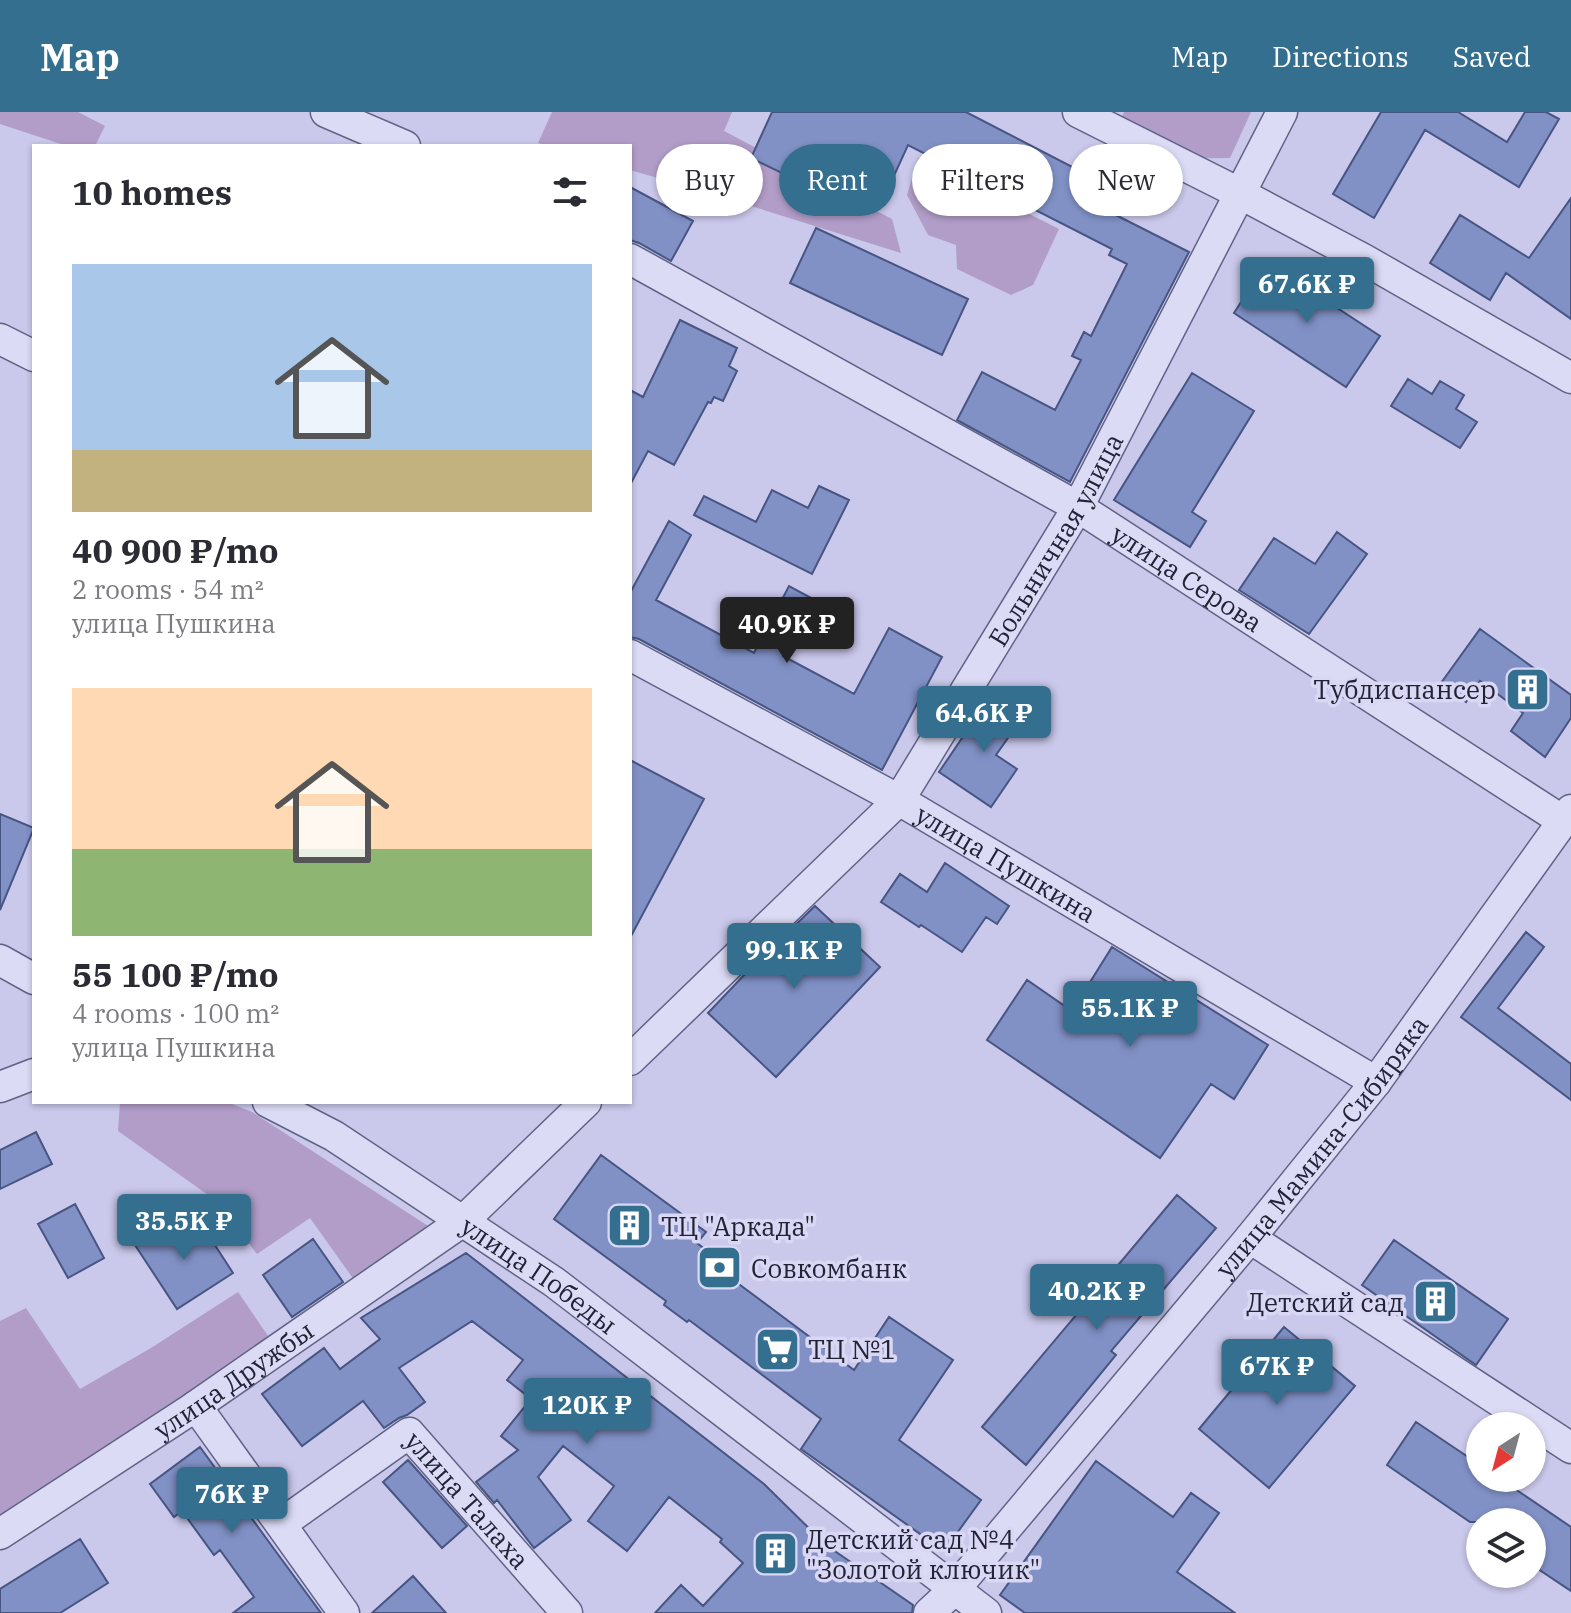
<!DOCTYPE html>
<meta charset="utf-8">
<style>
:root{--surface:#fff;--page:#f2f2f3;--text:#2b2b33;--muted:#7c7c81;--accent:#346f8f}
body{margin:0;font-family:"IBM Plex Serif",serif;background:var(--page);color:var(--text);height:100vh;display:flex;flex-direction:column;font-size:30px;white-space:nowrap}
*{box-sizing:border-box;margin:0}
p{font-size:26px;color:var(--muted)}
.icon{flex:none;width:44px;height:44px;fill:none;stroke:currentColor;stroke-width:2;stroke-linecap:round;stroke-linejoin:round}
.map{position:relative;flex:1;overflow:hidden}
.sheet{position:absolute;left:32px;top:32px;width:600px;height:960px;display:flex;flex-direction:column;background:var(--surface);border-radius:0px;box-shadow:0 2px 6px #0004}
.sheet>*{flex:none}
.banner{position:absolute;left:656px;top:32px;width:760px;height:72px;display:flex;gap:16px}
.needle{width:52px;rotate:216deg}
.buttons{position:absolute;left:1466px;top:1300px;display:grid;gap:16px}
.buttons a{display:grid;place-items:center;width:80px;height:80px;border-radius:50%;background:var(--surface);box-shadow:0 2px 6px #0004;font-size:40px}
.price{position:absolute;translate:-50% -68px;padding:0 18px;border-radius:8px;background:var(--accent);color:#fff;font-size:26px;line-height:52px;filter:drop-shadow(0 2px 4px #0008)}
.price::after{content:'';position:absolute;left:50%;top:48px;width:24px;height:18px;margin-left:-12px;background:inherit;clip-path:polygon(0 0,100% 0,50% 100%)}
.price.current{background:#222;color:#fff}
ul{padding:0;list-style:none}
li{display:grid;align-content:center;gap:16px;height:424px;padding:0 40px}
li span{display:grid;place-items:center;height:248px;border-radius:0px;color:#555}
li>.icon{margin-inline-start:auto}
span .icon{width:144px;height:144px;fill:#fffc;stroke-width:1}
li b{font-size:34px}
h2{display:flex;justify-content:space-between;align-items:center;height:96px;padding:0 40px;font-size:34px}
.chip{padding:0 28px;border-radius:36px;background:var(--surface);box-shadow:0 2px 6px #0004;font-size:28px;line-height:72px}
.chip.current{background:var(--accent);color:#fff}
header{display:flex;align-items:center;gap:48px;box-sizing:border-box;height:112px;padding:0 40px;background:var(--accent);color:#fff}
header strong{font-size:38px}
nav{display:flex;gap:44px;margin-inline-start:auto;font-size:28px}
.map>svg:first-child{display:block}
</style>
<header>
<strong>Map</strong>
<nav><a>Map</a><a>Directions</a><a>Saved</a></nav>
</header>
<div class="map">
<svg width="1571" height="1501" viewBox="0 0 1571 1501">
<rect width="100%" height="100%" fill="#cac8eb"/>
<path fill="#b19dc8" d="M0,0H78L105,14L95,34H67L0,12Z
M552,0H732L724,19L892,107L901,141L716,83L630,58V34H547L538,31Z
M1124,0H1251L1230,46L1106,47Z
M918,46L1059,117L1033,173L1011,183L957,157L956,133L928,123L907,83Z
M120,990H227L252,1000L442,1123L362,1179L310,1106L257,1142L215,1088L118,1019Z
M238,1180L277,1237L0,1422V1209L26,1196L80,1277L151,1236Z"/>
<path fill="#8191c6" stroke="#475582" stroke-width="2" d="M772,0H966L1109,74L1098,94L1189,140L1070,370L957,308L982,260L1055,298L1081,248L1072,244L1084,220L1091,224L1127,152L1109,143L1112,137L908,33L882,90L794,50L788,64L751,46Z
M1381,0H1458L1507,30L1525,0H1546L1559,7L1519,75L1425,18L1374,106L1333,82Z
M630,75L693,109L671,149L639,131L630,128Z
M1571,86V207L1506,161L1490,188L1430,151L1460,103L1529,146Z
M816,116L968,187L942,243L790,171Z
M1267,150L1380,224L1346,275L1234,201Z
M680,208L737,236L729,254L737,259L723,289L714,285L711,291L708,290L674,353L648,339L630,373V278L643,285Z
M1192,261L1254,299L1192,400L1206,409L1190,435L1114,388Z
M1408,267L1432,282L1440,269L1464,283L1456,297L1477,310L1460,336L1391,294Z
M819,374L849,388L812,462L694,403L704,384L756,410L772,378L808,396Z
M669,409L691,423L656,488L754,541L789,474L813,487L783,544L854,582L889,516L942,545L882,658L639,527L630,525V481Z
M1337,420L1367,442L1309,522L1239,478L1274,426L1315,452Z
M1480,517L1571,583V606L1545,645L1511,619L1523,601L1480,569L1466,590L1441,571Z
M990,585L1022,606L996,643L1017,657L991,695L939,660Z
M630,648L704,687L630,826Z
M0,702L34,716L0,798Z
M945,751L1009,794L997,812L986,805L962,840L921,813L919,815L881,790L900,762L927,780Z
M815,794L880,855L776,965L708,901L747,860Z
M1526,820L1544,835L1498,896L1571,952V988L1461,905Z
M1112,835L1268,933L1234,987L1211,972L1160,1046L987,928L1027,868L1072,899Z
M36,1020L52,1052L0,1077V1038Z
M601,1043L706,1120L697,1131L728,1155L724,1161L854,1258L889,1205L953,1248L899,1328L981,1388L944,1439L801,1337L821,1307L689,1208L687,1210L664,1193L666,1189L554,1107Z
M1177,1083L1216,1116L1111,1239L1116,1243L1026,1353L982,1315Z
M75,1092L104,1146L68,1166L38,1112Z
M198,1107L233,1161L177,1197L133,1130L154,1117L162,1130Z
M313,1127L343,1170L292,1205L263,1163Z
M1394,1128L1508,1207L1476,1253L1362,1173Z
M466,1141L764,1372L826,1433L913,1493L912,1501H655L681,1473L703,1494L743,1451L720,1430L722,1427L669,1385L627,1439L588,1409L614,1374L563,1334L538,1365L571,1408L534,1436L497,1388L494,1391L476,1370L518,1338L501,1324L531,1287L507,1268L523,1248L472,1209L399,1256L425,1290L407,1303L399,1306L384,1316L363,1289L302,1334L262,1282L324,1236L340,1257L380,1227L361,1206Z
M1284,1215L1355,1274L1269,1376L1199,1317Z
M1416,1310L1480,1353V1366H1499L1571,1415V1479L1532,1453V1410H1470L1387,1353Z
M200,1335L274,1437L321,1501H233L254,1485L220,1438L214,1443L182,1399L174,1405L150,1372Z
M408,1348L467,1414L442,1436L383,1370Z
M1096,1349L1173,1405L1191,1381L1219,1401L1177,1460L1235,1501H1025L1000,1483Z
M80,1427L108,1471L60,1501H0V1477Z
M413,1464L446,1501H372Z"/>
<g fill="none" stroke-linecap="round" stroke-linejoin="round">
<defs>
<g id="minor">
<path d="M326,0L405,34"/>
<path d="M1078,0L1241,82L1365,148L1571,266"/>
<path id="s1" d="M630,147L1078,395L1563,709"/>
<path d="M0,227L34,244"/>
<path id="s2" d="M630,543L899,688L1376,970"/>
<path d="M0,848L34,867"/>
<path id="s3" d="M630,948L899,688L1078,395L1282,0"/>
<path d="M0,975L34,962"/>
<path id="s4" d="M268,990L334,1024L554,1170L986,1501"/>
<path d="M1250,1126L1571,1336"/>
<path d="M196,1294L344,1501"/>
<path id="s5" d="M281,1412L409,1321L567,1501"/>
<path id="s6" d="M0,1422L190,1298L463,1109L586,990"/>
<path id="s7" d="M929,1501L955,1477L1250,1126L1376,970L1571,698"/>
</g>
</defs>
<use href="#minor" stroke="#5f6385" stroke-width="33"/>
<use href="#minor" stroke="#dcdbf6" stroke-width="30"/>
</g>
<defs>
<symbol id="building-square" viewBox="-11 -11 22 22"><rect x="-9" y="-9" width="18" height="18" rx="4" fill="#346f8f" stroke="#d9d7f3"/><path d="M-4-6H4V6H1V3H-1V6H-4ZM-2.5-4.3h1.7v1.8h-1.7ZM.8-4.3h1.7v1.8H.8ZM-2.5-1h1.7V.8h-1.7ZM.8-1h1.7V.8H.8Z" fill="#fff"/></symbol>
<symbol id="bank-square" viewBox="-11 -11 22 22"><rect x="-9" y="-9" width="18" height="18" rx="4" fill="#346f8f" stroke="#d9d7f3"/><path d="M-6-4H6V4H-6ZM0-2.3a2.3 2.3 0 1 0 0 4.6a2.3 2.3 0 1 0 0-4.6Z" fill="#fff"/></symbol>
<symbol id="supermarket-square" viewBox="-11 -11 22 22"><rect x="-9" y="-9" width="18" height="18" rx="4" fill="#346f8f" stroke="#d9d7f3"/><path d="M-6-5.5h2.5l.6 2H6L4.5 2H-2.5L-4.4-4H-6ZM-1.5 3.2a1.3 1.3 0 1 0 .1 0ZM3 3.2a1.3 1.3 0 1 0 .1 0Z" fill="#fff"/></symbol>
</defs>
<g fill-rule="evenodd">
<use href="#building-square" x="1502" y="552" width="51" height="51"/>
<use href="#building-square" x="604" y="1088" width="51" height="51"/>
<use href="#bank-square" x="694" y="1130" width="51" height="51"/>
<use href="#building-square" x="1410" y="1164" width="51" height="51"/>
<use href="#supermarket-square" x="752" y="1212" width="51" height="51"/>
<use href="#building-square" x="750" y="1416" width="51" height="51"/>
</g>
<g text-anchor="middle" dominant-baseline="central" stroke-width="7" stroke-linejoin="round" paint-order="stroke">
<g font-size="26" fill="#212437" stroke="#d9d7f3">
<text stroke="none"><textPath href="#s3" startOffset="678">Больничная улица</textPath></text>
<text stroke="none"><textPath href="#s1" startOffset="642">улица Серова</textPath></text>
<text stroke="none"><textPath href="#s2" startOffset="430">улица Пушкина</textPath></text>
<text stroke="none"><textPath href="#s7" startOffset="610">улица Мамина-Сибиряка</textPath></text>
<text stroke="none"><textPath href="#s4" startOffset="322">улица Победы</textPath></text>
<text stroke="none"><textPath href="#s6" startOffset="280">улица Дружбы</textPath></text>
<text stroke="none"><textPath href="#s5" startOffset="246">улица Талаха</textPath></text>
</g>
<g font-size="26" fill="#212437" stroke="#d9d7f3" text-anchor="start">
<text x="1496" y="577" text-anchor="end">Тубдиспансер</text>
<text x="661" y="1114">ТЦ "Аркада"</text>
<text x="751" y="1156">Совкомбанк</text>
<text x="1404" y="1190" text-anchor="end">Детский сад</text>
<text x="808" y="1237">ТЦ №1</text>
<text x="806" y="1427">Детский сад №4<tspan x="806" dy="30">"Золотой ключик"</tspan></text>
</g>
</g>
</svg>
<div class="buttons">
<a><svg class="needle" viewBox="-14 -14 28 28"><path d="M0-13l5 13h-10z" fill="#e53935"/><path d="M0 13l5-13h-10z" fill="#7c7c81"/></svg></a>
<a><svg class="icon" aria-label="layers" viewBox="0 0 24 24"><path d="M12 4l9 5-9 5-9-5zM3 14l9 5 9-5"/></svg></a>
</div>
<b class="price" style="left:1307px;top:213px">67.6K ₽</b>
<b class="price current" style="left:787px;top:553px">40.9K ₽</b>
<b class="price" style="left:984px;top:642px">64.6K ₽</b>
<b class="price" style="left:794px;top:879px">99.1K ₽</b>
<b class="price" style="left:1130px;top:937px">55.1K ₽</b>
<b class="price" style="left:184px;top:1150px">35.5K ₽</b>
<b class="price" style="left:1097px;top:1220px">40.2K ₽</b>
<b class="price" style="left:1277px;top:1295px">67K ₽</b>
<b class="price" style="left:587px;top:1334px">120K ₽</b>
<b class="price" style="left:232px;top:1423px">76K ₽</b>
<div class="banner">
<a class="chip">Buy</a>
<a class="chip current">Rent</a>
<a class="chip">Filters</a>
<a class="chip">New</a>
</div>
<section class="sheet">
<h2>10 homes<svg class="icon" aria-label="filters" viewBox="0 0 24 24"><path d="M4 7h16M4 17h16"/><circle cx="9" cy="7" r="2"/><circle cx="15" cy="17" r="2"/></svg></h2>
<ul>
<li><span style="background:linear-gradient(#a9c7e8 75%,#c2b280 0)"><svg class="icon" aria-label="home" viewBox="0 0 24 24"><path d="M3 11l9-7 9 7M6 9v11h12V9"/></svg></span><div><b>40 900 ₽/mo</b><p>2 rooms · 54 m²</p><p>улица Пушкина</p></div></li>
<li><span style="background:linear-gradient(#ffd9b3 65%,#8fb573 0)"><svg class="icon" aria-label="home" viewBox="0 0 24 24"><path d="M3 11l9-7 9 7M6 9v11h12V9"/></svg></span><div><b>55 100 ₽/mo</b><p>4 rooms · 100 m²</p><p>улица Пушкина</p></div></li>
</ul>
</section>
</div>
